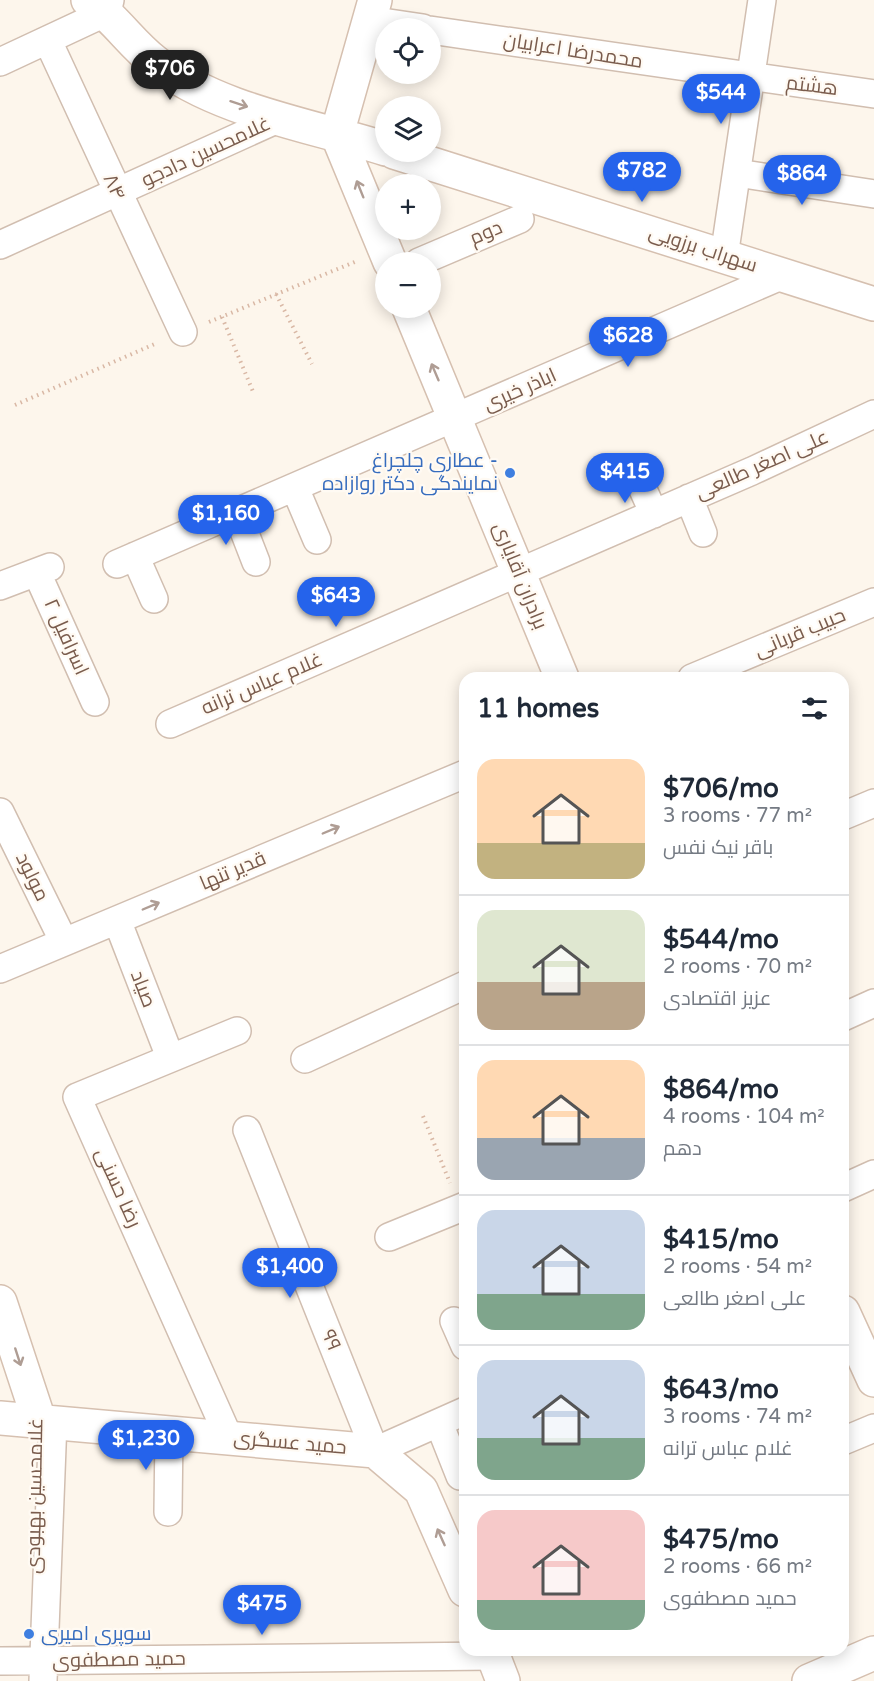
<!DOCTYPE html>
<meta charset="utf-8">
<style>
:root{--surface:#fff;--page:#f6f6f7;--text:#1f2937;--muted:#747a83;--line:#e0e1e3;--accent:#2563eb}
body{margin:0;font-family:"Varela Round",Cairo,sans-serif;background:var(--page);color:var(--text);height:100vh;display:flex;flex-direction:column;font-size:22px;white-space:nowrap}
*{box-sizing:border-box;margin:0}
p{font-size:20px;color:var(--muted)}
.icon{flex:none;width:33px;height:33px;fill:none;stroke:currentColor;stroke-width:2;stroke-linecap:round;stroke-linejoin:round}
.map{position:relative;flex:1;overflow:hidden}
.details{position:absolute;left:459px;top:672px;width:390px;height:984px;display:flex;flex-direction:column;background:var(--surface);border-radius:18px;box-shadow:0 3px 15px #0003}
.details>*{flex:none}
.controls{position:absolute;left:375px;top:18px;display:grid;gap:12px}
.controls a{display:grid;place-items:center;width:66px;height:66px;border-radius:50%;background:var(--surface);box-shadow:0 3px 15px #0003;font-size:30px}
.price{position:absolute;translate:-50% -51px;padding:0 14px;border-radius:21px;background:var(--accent);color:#fff;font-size:20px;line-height:39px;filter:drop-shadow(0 2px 3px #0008)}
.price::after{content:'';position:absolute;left:50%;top:36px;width:18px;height:14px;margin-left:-9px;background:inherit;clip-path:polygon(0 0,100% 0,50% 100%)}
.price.on{background:#222;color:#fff}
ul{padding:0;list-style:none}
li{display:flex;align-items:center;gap:18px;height:150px;padding:0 18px}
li+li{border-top:2px solid var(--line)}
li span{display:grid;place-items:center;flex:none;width:168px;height:120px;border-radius:18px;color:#555}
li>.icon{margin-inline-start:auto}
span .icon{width:72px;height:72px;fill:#fffc;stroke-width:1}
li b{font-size:26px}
h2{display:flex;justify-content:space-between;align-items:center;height:72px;padding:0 18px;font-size:26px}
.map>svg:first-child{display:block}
</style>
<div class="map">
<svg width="874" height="1681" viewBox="0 0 874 1681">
<rect width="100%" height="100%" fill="#fdf6ec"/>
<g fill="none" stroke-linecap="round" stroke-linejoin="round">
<defs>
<path id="street" d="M369,20L423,28
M430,30L874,94
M48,41L183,332
M0,62L107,12L110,0
M737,173L874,194
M0,245L280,118
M724,257L762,0
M419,262L520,219
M637,476L654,514
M295,488L317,540
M689,498L703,533
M237,513L256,562
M135,556L154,599
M117,564L783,275
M37,573L95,702
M0,586L50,567
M692,678L874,602
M170,724L752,471L874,414
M0,812L64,942
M843,816L874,803
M117,920L170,1057
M0,969L465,774
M843,1017L874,1003
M305,1059L465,985
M247,1130L375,1451L465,1411
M843,1188L874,1174
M389,1237L465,1206
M454,1321L465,1346
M439,1423L460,1476
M229,1438L77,1097L237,1031
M843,1441L874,1428
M168,1512L169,1431
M0,1661L494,1656
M43,1681L53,1421"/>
<path id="secondary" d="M88,0C115,17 130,43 155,62C217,111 311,125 386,149
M337,134L390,262
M337,134L375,0
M394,152L874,304
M409,308L562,678
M0,1302L39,1420
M843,1312L874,1380
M0,1418L375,1451L421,1490L465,1590
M491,1650L503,1681
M809,1681L874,1653"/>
</defs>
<use href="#street" stroke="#d1beb0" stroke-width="30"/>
<use href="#secondary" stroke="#d6c0b0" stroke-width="36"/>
<path stroke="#d9b8a5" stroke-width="4" stroke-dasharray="1.5 4.5" stroke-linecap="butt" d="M276,294L312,364
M222,317L254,394
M209,322L357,261
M15,405L157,343
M423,1116L450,1183"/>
<use href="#street" stroke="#fff" stroke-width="27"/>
<use href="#secondary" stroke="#fff" stroke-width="33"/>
</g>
<defs><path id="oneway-shaft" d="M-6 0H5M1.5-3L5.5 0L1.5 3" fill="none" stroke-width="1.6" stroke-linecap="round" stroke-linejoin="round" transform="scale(1.5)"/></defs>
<g stroke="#af9d94">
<use href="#oneway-shaft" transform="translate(239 104) rotate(18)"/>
<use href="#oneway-shaft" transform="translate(360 189) rotate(-112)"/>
<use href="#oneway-shaft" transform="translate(435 372) rotate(-113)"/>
<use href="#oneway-shaft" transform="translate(331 830) rotate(-23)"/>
<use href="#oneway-shaft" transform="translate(151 906) rotate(-23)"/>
<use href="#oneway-shaft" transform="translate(18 1357) rotate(72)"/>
<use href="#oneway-shaft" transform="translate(441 1537) rotate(-114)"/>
</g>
<g fill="#3f7fe0" stroke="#fffaf3" stroke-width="2">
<circle cx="510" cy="473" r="6"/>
<circle cx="29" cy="1634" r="6"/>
</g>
<g text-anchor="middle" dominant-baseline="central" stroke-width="4.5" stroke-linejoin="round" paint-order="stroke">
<g font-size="20" fill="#7a5c4d" stroke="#fffaf3">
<text transform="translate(573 51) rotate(9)">محمدرضا اعرابیان</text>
<text transform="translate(812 86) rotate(7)">هشتم</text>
<text transform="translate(206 152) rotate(-25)">غلامحسین دادجو</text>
<text transform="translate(114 187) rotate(65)">۸۴</text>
<text transform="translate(486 233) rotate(-23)">دوم</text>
<text transform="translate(703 249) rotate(18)">سهراب برزویی</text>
<text transform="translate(520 390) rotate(-24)">اباذر خیری</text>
<text transform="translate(762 465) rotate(-24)">علی اصغر طالعی</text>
<text transform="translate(520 576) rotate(68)">برادران آقایاری</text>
<text transform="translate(800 633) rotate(-23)">حبیب قربانی</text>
<text transform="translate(66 637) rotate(66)">اسرافیل ۲</text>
<text transform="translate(262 684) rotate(-23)">غلام عباس ترانه</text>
<text transform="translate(233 871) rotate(-23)">قدیر تنها</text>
<text transform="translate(32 877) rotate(64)">مولود</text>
<text transform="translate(143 989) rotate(69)">صیاد</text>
<text transform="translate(118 1188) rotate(66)">رضا حسنی</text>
<text transform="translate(331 1340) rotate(68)">۹۹</text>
<text transform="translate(290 1443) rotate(5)">حمید عسگری</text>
<text transform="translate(35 1496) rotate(-89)">غلامحسین بهبودی</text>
<text transform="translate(119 1660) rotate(-1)">حمید مصطفوی</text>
</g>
<g font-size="20" fill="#366cbe" stroke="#fffaf3" text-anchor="end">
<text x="498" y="461">عطاری چلچراغ -<tspan x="498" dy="23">نمایندگی دکتر روازاده</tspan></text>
<text x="41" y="1634" text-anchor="start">سوپری امیری</text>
</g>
</g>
</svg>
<div class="controls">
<a><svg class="icon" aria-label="locate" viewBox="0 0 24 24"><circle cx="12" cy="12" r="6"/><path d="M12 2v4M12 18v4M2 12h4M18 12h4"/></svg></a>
<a><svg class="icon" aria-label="layers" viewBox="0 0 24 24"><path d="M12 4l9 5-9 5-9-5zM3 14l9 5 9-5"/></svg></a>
<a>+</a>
<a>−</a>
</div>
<b class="price on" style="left:170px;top:101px">$706</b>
<b class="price" style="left:721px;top:125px">$544</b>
<b class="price" style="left:642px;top:203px">$782</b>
<b class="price" style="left:802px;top:206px">$864</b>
<b class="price" style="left:628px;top:368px">$628</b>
<b class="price" style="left:625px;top:504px">$415</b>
<b class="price" style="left:226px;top:546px">$1,160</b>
<b class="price" style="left:336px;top:628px">$643</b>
<b class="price" style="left:290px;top:1299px">$1,400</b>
<b class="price" style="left:146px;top:1471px">$1,230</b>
<b class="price" style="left:262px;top:1636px">$475</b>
<section class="details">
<h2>11 homes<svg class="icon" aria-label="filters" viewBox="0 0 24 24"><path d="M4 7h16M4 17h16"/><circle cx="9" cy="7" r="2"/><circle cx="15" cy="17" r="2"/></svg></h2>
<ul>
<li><span style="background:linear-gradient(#ffd9b3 70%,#c2b280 0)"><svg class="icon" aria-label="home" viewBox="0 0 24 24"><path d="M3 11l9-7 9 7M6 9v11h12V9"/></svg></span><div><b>$706/mo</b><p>3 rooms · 77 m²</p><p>باقر نیک نفس</p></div></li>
<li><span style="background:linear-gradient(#dfe7d0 60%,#b9a48a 0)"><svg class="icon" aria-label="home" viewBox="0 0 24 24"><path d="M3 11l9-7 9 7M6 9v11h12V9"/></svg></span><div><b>$544/mo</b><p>2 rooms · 70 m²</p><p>عزیز اقتصادی</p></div></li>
<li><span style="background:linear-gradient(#ffd9b3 65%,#9aa5b1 0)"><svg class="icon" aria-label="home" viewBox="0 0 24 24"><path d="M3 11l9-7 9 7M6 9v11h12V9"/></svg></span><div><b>$864/mo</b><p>4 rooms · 104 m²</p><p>دهم</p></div></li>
<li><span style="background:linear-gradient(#c9d6e8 70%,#7fa58c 0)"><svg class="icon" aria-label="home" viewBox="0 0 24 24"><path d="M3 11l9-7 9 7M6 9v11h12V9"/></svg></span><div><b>$415/mo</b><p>2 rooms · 54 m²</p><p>علی اصغر طالعی</p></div></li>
<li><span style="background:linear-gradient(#c9d6e8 65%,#7fa58c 0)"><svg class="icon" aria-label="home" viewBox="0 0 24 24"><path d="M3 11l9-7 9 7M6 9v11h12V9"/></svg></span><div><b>$643/mo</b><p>3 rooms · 74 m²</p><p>غلام عباس ترانه</p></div></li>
<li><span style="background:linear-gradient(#f6c9c9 75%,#7fa58c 0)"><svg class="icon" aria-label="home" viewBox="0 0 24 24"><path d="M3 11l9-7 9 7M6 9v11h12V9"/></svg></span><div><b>$475/mo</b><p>2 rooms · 66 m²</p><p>حمید مصطفوی</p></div></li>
</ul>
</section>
</div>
